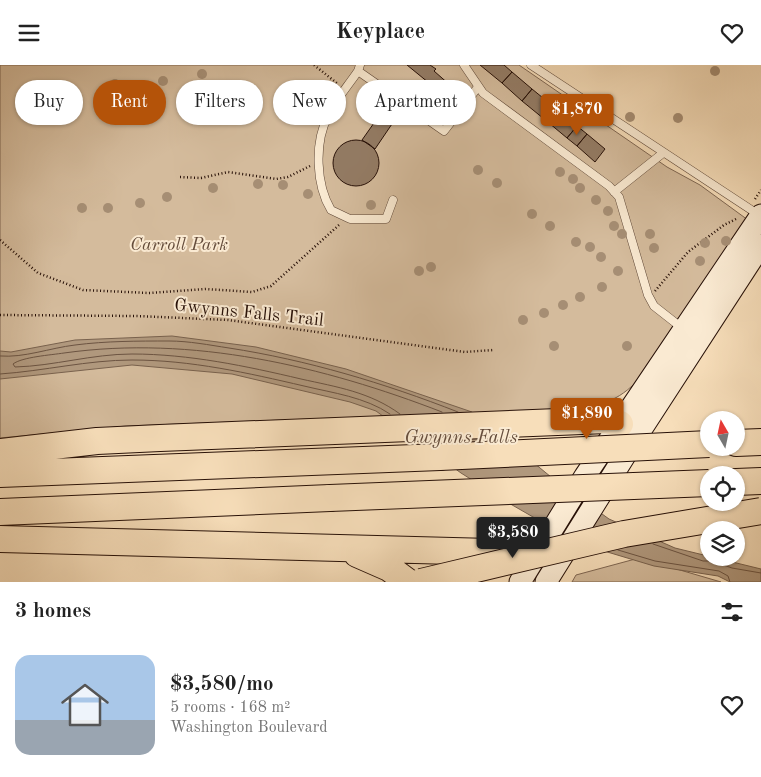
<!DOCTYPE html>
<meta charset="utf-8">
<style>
:root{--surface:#fff;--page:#f6f6f6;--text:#222;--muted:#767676;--line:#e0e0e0;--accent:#b45309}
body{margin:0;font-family:"Old Standard TT",serif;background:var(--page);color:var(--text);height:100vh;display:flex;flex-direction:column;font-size:19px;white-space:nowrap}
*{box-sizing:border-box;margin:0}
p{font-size:16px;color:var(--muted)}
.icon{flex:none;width:28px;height:28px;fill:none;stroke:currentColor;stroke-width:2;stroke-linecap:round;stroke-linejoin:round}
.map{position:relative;height:517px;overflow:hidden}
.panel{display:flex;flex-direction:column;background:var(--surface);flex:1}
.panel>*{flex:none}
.guide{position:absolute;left:15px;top:15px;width:500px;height:45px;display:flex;gap:10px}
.needle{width:32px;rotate:351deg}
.controls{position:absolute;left:700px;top:346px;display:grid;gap:10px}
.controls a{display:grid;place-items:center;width:45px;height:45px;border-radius:50%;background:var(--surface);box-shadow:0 1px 4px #0004;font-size:25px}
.price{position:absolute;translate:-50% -42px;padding:0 11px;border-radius:5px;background:var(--accent);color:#fff;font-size:16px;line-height:32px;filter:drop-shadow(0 1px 2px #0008)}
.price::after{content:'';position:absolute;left:50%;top:30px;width:15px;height:11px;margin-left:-8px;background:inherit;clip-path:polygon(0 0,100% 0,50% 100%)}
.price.selected{background:#222;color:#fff}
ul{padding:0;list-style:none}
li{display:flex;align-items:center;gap:15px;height:125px;padding:0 15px}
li+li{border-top:1px solid var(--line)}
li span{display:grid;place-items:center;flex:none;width:140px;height:100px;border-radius:15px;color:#555}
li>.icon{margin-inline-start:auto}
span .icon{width:60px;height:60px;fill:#fffc;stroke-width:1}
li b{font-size:21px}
h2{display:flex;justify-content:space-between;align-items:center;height:60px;padding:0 15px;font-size:21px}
.pill{padding:0 18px;border-radius:22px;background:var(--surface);box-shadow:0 1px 4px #0004;font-size:18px;line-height:45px}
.pill.selected{background:var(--accent);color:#fff}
header{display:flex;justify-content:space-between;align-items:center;height:65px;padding:0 15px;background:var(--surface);font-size:22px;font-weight:600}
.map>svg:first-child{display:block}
</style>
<header><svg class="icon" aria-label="menu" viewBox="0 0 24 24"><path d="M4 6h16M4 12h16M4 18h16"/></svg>Keyplace<svg class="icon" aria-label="heart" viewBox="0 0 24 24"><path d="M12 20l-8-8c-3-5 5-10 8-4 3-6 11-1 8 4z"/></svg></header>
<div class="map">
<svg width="761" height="517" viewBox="0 0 761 517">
<rect width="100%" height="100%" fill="#f7deba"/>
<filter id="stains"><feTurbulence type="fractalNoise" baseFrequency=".004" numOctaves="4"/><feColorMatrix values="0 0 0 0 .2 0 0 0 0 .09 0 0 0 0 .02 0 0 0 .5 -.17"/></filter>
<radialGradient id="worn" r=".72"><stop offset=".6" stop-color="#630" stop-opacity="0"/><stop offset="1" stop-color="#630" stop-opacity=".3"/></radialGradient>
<path fill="#d4bb9c" stroke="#7e6652" d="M0,0H519L667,102L700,120L748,155L643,310C620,335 607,339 574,344L126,361L0,373Z
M639,493L721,517H572L576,510Z"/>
<path fill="#b0987d" stroke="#79624e" d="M172,271L256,282L346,304L472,347L551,412L609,454L675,483L761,504V517H730L718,511L654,501L604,486L573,469L540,456L507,437L461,408L376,346L350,337L232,309L132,300L0,314V286L11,287L75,275Z"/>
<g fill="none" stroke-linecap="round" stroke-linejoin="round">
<path stroke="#6c5442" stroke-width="1" d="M0,291C24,293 50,283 75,280C106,276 138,276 169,276C189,276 209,280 229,283C307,295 384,318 458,347
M0,309C44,306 88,295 132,295C191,295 248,308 304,321C333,328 365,332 390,349
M400,349C370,327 337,322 301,314C246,301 189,289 132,289C92,289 54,301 15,302L13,299C22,292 51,290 64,288C192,270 323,301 442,347
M653,479L703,496H712L732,503L761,508
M618,485L655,496L719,506L728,511L730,517"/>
</g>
<path fill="#937b64" stroke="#271007" d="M407,0H430L436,4L434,6L459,28L451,36Z
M480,0H504L512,7L502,18Z
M512,7L532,24L522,36L502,18Z
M532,24L559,46L549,58L522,36Z
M559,46L577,61L567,73L549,58Z
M381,48L394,56L375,84L362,75Z
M577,61L587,69L577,81L567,73Z
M587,69L605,84L595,97L577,81Z
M333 98a23 23 0 1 1 46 0a23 23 0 1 1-46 0Z"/>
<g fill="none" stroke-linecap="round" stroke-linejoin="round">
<defs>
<path id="lane" d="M360,0L358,6L444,66L478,22
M464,0L483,28L609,121L619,132L648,230L654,241L682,263
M531,0L759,150
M358,6C348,21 335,35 328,51C314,78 316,120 331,145L350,154H386L393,135
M614,127L663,88"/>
<path id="secondary" d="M520,517L585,411L761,150
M546,517L639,368L761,180"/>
<path id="highway" d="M736,378L761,377
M0,387L97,376L160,373L607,355L620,359
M0,409L440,392
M736,417L761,416
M0,447L330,433
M0,474L527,488
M357,489L389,503L408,517"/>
</defs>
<use href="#lane" stroke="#5b4434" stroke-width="9"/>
<use href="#secondary" stroke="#271007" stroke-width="23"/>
<use href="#highway" stroke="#271007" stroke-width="28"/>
<path stroke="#271007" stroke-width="2.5" stroke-dasharray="1 2.5" stroke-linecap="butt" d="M314,0L338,19
M180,112L201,113L228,107L276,114L288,112L310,101
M755,134L761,125
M0,175L38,208L83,225L149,228L206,224L252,227L271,221L339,160
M655,226L688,187L724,160L738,153
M0,250L137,251L228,255L465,287L493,285"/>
<use href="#lane" stroke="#faead2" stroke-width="8"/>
<use href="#secondary" stroke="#faead2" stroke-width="21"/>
<use href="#highway" stroke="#f7deba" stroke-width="26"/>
<defs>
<path id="highway-bridge" d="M440,392L709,379
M330,433L709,418
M421,517L624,469L761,446"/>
</defs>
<use href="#highway-bridge" stroke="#271007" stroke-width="28" stroke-linecap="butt"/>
<use href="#highway-bridge" stroke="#f7deba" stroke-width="26"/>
</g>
<g fill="#a68e74">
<circle cx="715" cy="6" r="5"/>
<circle cx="202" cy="9" r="5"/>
<circle cx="163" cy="16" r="5"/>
<circle cx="115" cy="19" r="5"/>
<circle cx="630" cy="52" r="5"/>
<circle cx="678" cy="53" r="5"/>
<circle cx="478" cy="105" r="5"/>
<circle cx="560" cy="107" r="5"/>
<circle cx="573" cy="114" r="5"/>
<circle cx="497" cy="118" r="5"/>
<circle cx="258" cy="119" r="5"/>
<circle cx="283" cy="120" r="5"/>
<circle cx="213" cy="123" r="5"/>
<circle cx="580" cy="123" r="5"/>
<circle cx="308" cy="129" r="5"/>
<circle cx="167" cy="132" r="5"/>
<circle cx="596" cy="135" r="5"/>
<circle cx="140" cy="138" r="5"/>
<circle cx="371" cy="140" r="5"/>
<circle cx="82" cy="143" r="5"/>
<circle cx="108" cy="143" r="5"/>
<circle cx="608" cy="146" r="5"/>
<circle cx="532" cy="149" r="5"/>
<circle cx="550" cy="161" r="5"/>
<circle cx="614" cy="161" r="5"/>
<circle cx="622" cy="169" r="5"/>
<circle cx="650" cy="169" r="5"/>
<circle cx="726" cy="176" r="5"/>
<circle cx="576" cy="177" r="5"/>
<circle cx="705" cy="178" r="5"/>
<circle cx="590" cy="182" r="5"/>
<circle cx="654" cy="183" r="5"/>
<circle cx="601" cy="192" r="5"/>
<circle cx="700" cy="196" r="5"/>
<circle cx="431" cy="202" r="5"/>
<circle cx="419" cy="206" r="5"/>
<circle cx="618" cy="206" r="5"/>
<circle cx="602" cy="222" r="5"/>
<circle cx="580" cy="232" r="5"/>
<circle cx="563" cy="240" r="5"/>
<circle cx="544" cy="248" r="5"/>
<circle cx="523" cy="255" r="5"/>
<circle cx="554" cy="281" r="5"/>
<circle cx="627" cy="281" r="5"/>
</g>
<g text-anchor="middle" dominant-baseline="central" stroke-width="4" stroke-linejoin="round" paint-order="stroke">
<g font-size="18" font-style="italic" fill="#644c3b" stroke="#faead2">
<text x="179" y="180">Carroll Park</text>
</g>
<g font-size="18" fill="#271007" stroke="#faead2">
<text transform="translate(249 248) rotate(6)">Gwynns Falls Trail</text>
</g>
<g font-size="19" font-style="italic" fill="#654d3c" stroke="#faead2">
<text x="461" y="373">Gwynns Falls</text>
</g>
</g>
<rect width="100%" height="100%" filter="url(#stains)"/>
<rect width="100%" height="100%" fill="url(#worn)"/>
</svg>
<div class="controls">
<a><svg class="needle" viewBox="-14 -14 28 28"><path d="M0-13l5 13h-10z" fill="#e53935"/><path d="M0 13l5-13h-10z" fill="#767676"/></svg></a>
<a><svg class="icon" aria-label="locate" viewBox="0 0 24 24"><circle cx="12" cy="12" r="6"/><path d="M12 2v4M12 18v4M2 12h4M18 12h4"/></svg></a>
<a><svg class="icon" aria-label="layers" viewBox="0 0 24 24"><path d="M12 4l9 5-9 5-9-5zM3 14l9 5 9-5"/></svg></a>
</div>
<b class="price" style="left:577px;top:71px">$1,870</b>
<b class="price" style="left:587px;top:375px">$1,890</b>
<b class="price selected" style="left:513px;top:494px">$3,580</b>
<div class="guide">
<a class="pill">Buy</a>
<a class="pill selected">Rent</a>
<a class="pill">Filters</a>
<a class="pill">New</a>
<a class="pill">Apartment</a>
</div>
</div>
<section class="panel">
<h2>3 homes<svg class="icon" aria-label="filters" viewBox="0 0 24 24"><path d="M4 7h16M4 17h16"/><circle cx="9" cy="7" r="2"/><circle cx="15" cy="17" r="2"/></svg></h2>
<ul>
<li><span style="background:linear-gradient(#a9c7e8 65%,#9aa5b1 0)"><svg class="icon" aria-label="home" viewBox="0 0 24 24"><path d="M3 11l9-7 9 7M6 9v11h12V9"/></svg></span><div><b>$3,580/mo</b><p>5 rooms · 168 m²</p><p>Washington Boulevard</p></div><svg class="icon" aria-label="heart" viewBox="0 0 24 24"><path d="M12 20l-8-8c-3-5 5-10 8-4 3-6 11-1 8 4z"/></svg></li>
</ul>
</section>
